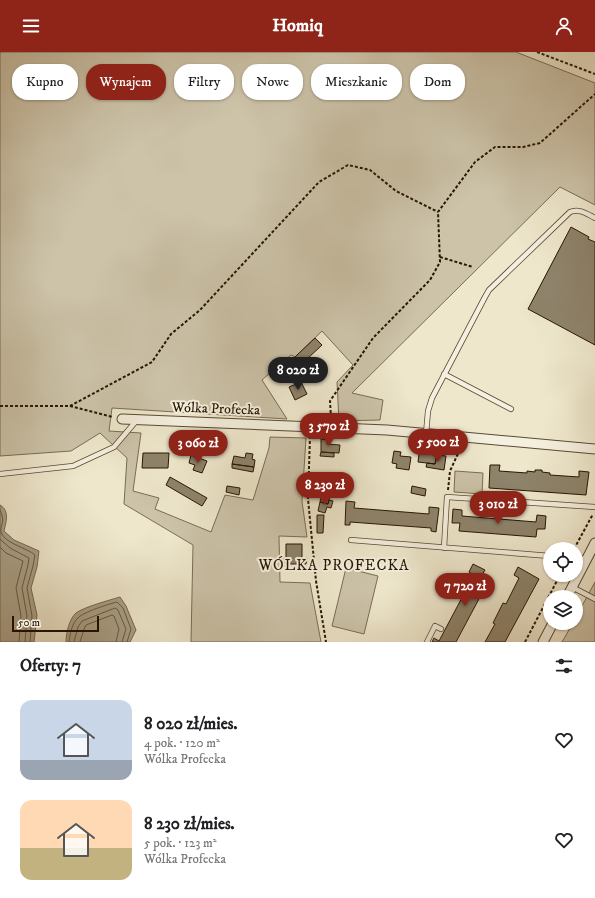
<!DOCTYPE html>
<html lang="pl">
<meta charset="utf-8">
<style>
:root{--surface:#fff;--page:#f6f6f6;--text:#202124;--muted:#757577;--accent:#8f2418}
body{margin:0;font-family:"IM FELL DW Pica",serif;background:var(--page);color:var(--text);height:100vh;display:flex;flex-direction:column;font-size:15px;white-space:nowrap}
*{box-sizing:border-box;margin:0}
p{font-size:13px;color:var(--muted)}
.icon{flex:none;width:22px;height:22px;fill:none;stroke:currentColor;stroke-width:2;stroke-linecap:round;stroke-linejoin:round}
.map{position:relative;height:590px;overflow:hidden}
.drawer{display:flex;flex-direction:column;background:var(--surface);flex:1}
.drawer>*{flex:none}
.guide{position:absolute;left:12px;top:12px;width:571px;height:36px;display:flex;gap:8px}
.tools{position:absolute;left:543px;top:490px;display:grid;gap:8px}
.tools a{display:grid;place-items:center;width:40px;height:40px;border-radius:50%;background:var(--surface);box-shadow:0 1px 3px #0004;font-size:20px}
.scale{position:absolute;left:12px;bottom:10px;width:87px;box-sizing:border-box;padding-left:4px;border:2px solid #271601;border-top:0;font-size:11px;line-height:14px;white-space:nowrap;color:#271601;-webkit-text-stroke:3px #f4efde;paint-order:stroke}
.price{position:absolute;translate:-50% -34px;padding:0 9px;border-radius:14px;background:var(--accent);color:#fff;font-size:13px;line-height:26px;filter:drop-shadow(0 1px 2px #0008)}
.price::after{content:'';position:absolute;left:50%;top:24px;width:12px;height:9px;margin-left:-6px;background:inherit;clip-path:polygon(0 0,100% 0,50% 100%)}
.price.current{background:#222;color:#fff}
ul{padding:0;list-style:none}
li{display:flex;align-items:center;gap:12px;height:100px;padding:0 20px}
li span{display:grid;place-items:center;flex:none;width:112px;height:80px;border-radius:12px;color:#555}
li>.icon{margin-inline-start:auto}
span .icon{width:48px;height:48px;fill:#fffc;stroke-width:1}
li b{font-size:17px}
h2{display:flex;justify-content:space-between;align-items:center;height:48px;padding:0 20px;font-size:17px}
.pill{padding:0 14px;border-radius:16px;background:var(--surface);box-shadow:0 1px 3px #0004;font-size:14px;line-height:36px}
.pill.current{background:var(--accent);color:#fff}
header{display:flex;justify-content:space-between;align-items:center;height:52px;padding:0 20px;background:var(--accent);color:#fff;font-size:18px;font-weight:800}
.map>svg:first-child{display:block}
</style>
<header><svg class="icon" aria-label="menu" viewBox="0 0 24 24"><path d="M4 6h16M4 12h16M4 18h16"/></svg>Homiq<svg class="icon" aria-label="person" viewBox="0 0 24 24"><circle cx="12" cy="8" r="4"/><path d="M4 21q1-7 8-7t8 7"/></svg></header>
<div class="map">
<svg width="595" height="590" viewBox="0 0 595 590">
<rect width="100%" height="100%" fill="#eee7cc"/>
<filter id="stains"><feTurbulence type="fractalNoise" baseFrequency=".005" numOctaves="4"/><feColorMatrix values="0 0 0 0 .2 0 0 0 0 .09 0 0 0 0 .02 0 0 0 .5 -.17"/></filter>
<radialGradient id="worn" r=".72"><stop offset=".6" stop-color="#630" stop-opacity="0"/><stop offset="1" stop-color="#630" stop-opacity=".3"/></radialGradient>
<path fill="#ccc3a9" stroke="#7a6c55" d="M0,0H516L595,31V153L560,135L352,341L383,348L380,368L339,369L337,330L353,313L322,279L295,305L291,303L262,328L287,367L112,356L109,379L141,381L133,439L159,446L155,457L211,480L225,443L253,448L269,396L270,385L306,386L302,449L307,485L279,484L280,530L310,531L321,590H191L193,493L124,452L127,406L100,381L71,399L0,404Z
M455,419L483,421L482,442L454,440Z
M346,516L378,524L364,582L332,574Z
M595,530V590H562L573,571H576V565Z"/>
<path fill="#aaa087" stroke="#766951" d="M0,453C10,459 6,470 4,479L14,488L39,499L37,515L31,536L37,563L34,590H0Z
M120,545L126,554L136,578L130,590H66C66,582 69,567 76,561C84,555 110,548 120,545Z"/>
<g fill="none" stroke-linecap="round" stroke-linejoin="round">
<path stroke="#685b44" stroke-width="1" d="M0,458C6,470 0,472 1,480C4,491 27,496 35,503L33,514L27,536L32,564L30,590
M0,487L10,496L29,506L28,513L22,536L27,564L25,590
M0,495L6,501L23,509L16,536L21,564L19,590
M69,590C70,582 72,571 78,566C83,560 109,552 117,550L123,556L131,577L127,590
M74,590L78,575L82,569L115,556L118,558L126,577L122,590
M80,590L84,577L86,573L112,563L114,564L119,577L116,590"/>
</g>
<path fill="#8e836b" stroke="#271601" d="M571,175L589,185L588,187L595,190V293L528,257Z
M315,286L322,293L306,308V307L301,311L295,305Z
M301,330L307,342L295,348L289,335Z
M321,387L328,388L327,392L340,393L339,401L321,400Z
M420,395H425V402L437,403L435,412L418,410Z
M394,399L401,400L400,404L411,405L409,418L396,416L397,412L392,411Z
M321,400L334,401V405L320,404Z
M143,401H169L168,416H142Z
M246,401L253,402L252,407L255,408L254,415L232,412L234,404L245,406Z
M191,403L207,409L202,421L193,418L195,413L189,411Z
M437,403L446,404L444,418L426,415L427,411L435,412Z
M232,412L254,415L253,420L232,416Z
M490,413H500L499,419L527,421V419L535,420V418H542V420L550,421V423L579,425V419L589,420L586,443L489,436Z
M170,425L207,446L202,454L166,433Z
M324,433L332,435L328,452L320,450Z
M227,434L240,436L239,443L226,440Z
M412,434L426,437L425,444L411,441Z
M329,448L333,449L331,456L327,455L325,461L318,459L320,450L328,452Z
M346,449L355,450L354,456L429,462V455L439,456L436,480L431,479V476L350,470V473H345Z
M453,457L462,458V464L536,470L537,463L546,464L545,477H537L536,485L459,479L460,471H452Z
M317,463H324L323,481H317Z
M286,492H302V506H307L306,512H287V514H281V506H286Z
M473,512L485,518L480,526L488,530L456,590H432L434,586L439,589L474,523L469,520Z
M518,515L539,527L505,590H485L495,572L493,571L503,551L506,552L519,526L514,523Z"/>
<g fill="none" stroke-linecap="round" stroke-linejoin="round">
<defs>
<path id="lane" d="M444,322L511,357
M426,382L428,359L432,346L485,245L489,238L570,160C579,156 587,162 595,166
M0,422L73,414L114,395L137,368
M351,488L550,504
M444,496L447,445L595,455
M576,506L586,507
M572,535L595,547
M427,590L435,574L441,577"/>
<path id="street" d="M122,367L387,378L595,397
M567,545L595,491
M543,590L553,571"/>
</defs>
<use href="#lane" stroke="#594a34" stroke-width="6"/>
<use href="#street" stroke="#594a34" stroke-width="11"/>
<path stroke="#271601" stroke-width="2" stroke-dasharray="3 2" stroke-linecap="butt" d="M537,0L595,22
M440,205L473,215
M0,354H70L113,365
M70,354L152,310L171,282L200,258L319,130L348,113L370,118L396,139L438,160
M331,366L330,349L373,286L430,228L440,210L438,160L475,110L495,95H523L540,91L595,42
M310,384L308,447L316,529L326,590
M448,438L450,419L461,395
M574,497L593,462
M525,590L560,523"/>
<use href="#lane" stroke="#f4efde" stroke-width="4.5"/>
<use href="#street" stroke="#f4efde" stroke-width="9"/>
</g>
<g text-anchor="middle" dominant-baseline="central" stroke-width="4" stroke-linejoin="round" paint-order="stroke">
<g font-size="14" fill="#271601" stroke="#f4efde">
<text transform="translate(216 357) rotate(2)">Wólka Profecka</text>
</g>
<g font-size="15" letter-spacing="1" fill="#271601" stroke="#f4efde">
<text x="334" y="513">WÓLKA PROFECKA</text>
</g>
</g>
<rect width="100%" height="100%" filter="url(#stains)"/>
<rect width="100%" height="100%" fill="url(#worn)"/>
</svg>
<div class="tools">
<a><svg class="icon" aria-label="locate" viewBox="0 0 24 24"><circle cx="12" cy="12" r="6"/><path d="M12 2v4M12 18v4M2 12h4M18 12h4"/></svg></a>
<a><svg class="icon" aria-label="layers" viewBox="0 0 24 24"><path d="M12 4l9 5-9 5-9-5zM3 14l9 5 9-5"/></svg></a>
</div>
<div class="scale">50 m</div>
<b class="price current" style="left:298px;top:339px">8 020 zł</b>
<b class="price" style="left:329px;top:395px">3 570 zł</b>
<b class="price" style="left:438px;top:411px">5 500 zł</b>
<b class="price" style="left:198px;top:412px">3 060 zł</b>
<b class="price" style="left:325px;top:454px">8 230 zł</b>
<b class="price" style="left:498px;top:473px">3 010 zł</b>
<b class="price" style="left:465px;top:555px">7 720 zł</b>
<div class="guide">
<a class="pill">Kupno</a>
<a class="pill current">Wynajem</a>
<a class="pill">Filtry</a>
<a class="pill">Nowe</a>
<a class="pill">Mieszkanie</a>
<a class="pill">Dom</a>
</div>
</div>
<section class="drawer">
<h2>Oferty: 7<svg class="icon" aria-label="filters" viewBox="0 0 24 24"><path d="M4 7h16M4 17h16"/><circle cx="9" cy="7" r="2"/><circle cx="15" cy="17" r="2"/></svg></h2>
<ul>
<li><span style="background:linear-gradient(#c9d6e8 75%,#9aa5b1 0)"><svg class="icon" aria-label="home" viewBox="0 0 24 24"><path d="M3 11l9-7 9 7M6 9v11h12V9"/></svg></span><div><b>8 020 zł/mies.</b><p>4 pok. · 120 m²</p><p>Wólka Profecka</p></div><svg class="icon" aria-label="heart" viewBox="0 0 24 24"><path d="M12 20l-8-8c-3-5 5-10 8-4 3-6 11-1 8 4z"/></svg></li>
<li><span style="background:linear-gradient(#ffd9b3 60%,#c2b280 0)"><svg class="icon" aria-label="home" viewBox="0 0 24 24"><path d="M3 11l9-7 9 7M6 9v11h12V9"/></svg></span><div><b>8 230 zł/mies.</b><p>5 pok. · 123 m²</p><p>Wólka Profecka</p></div><svg class="icon" aria-label="heart" viewBox="0 0 24 24"><path d="M12 20l-8-8c-3-5 5-10 8-4 3-6 11-1 8 4z"/></svg></li>
</ul>
</section>
